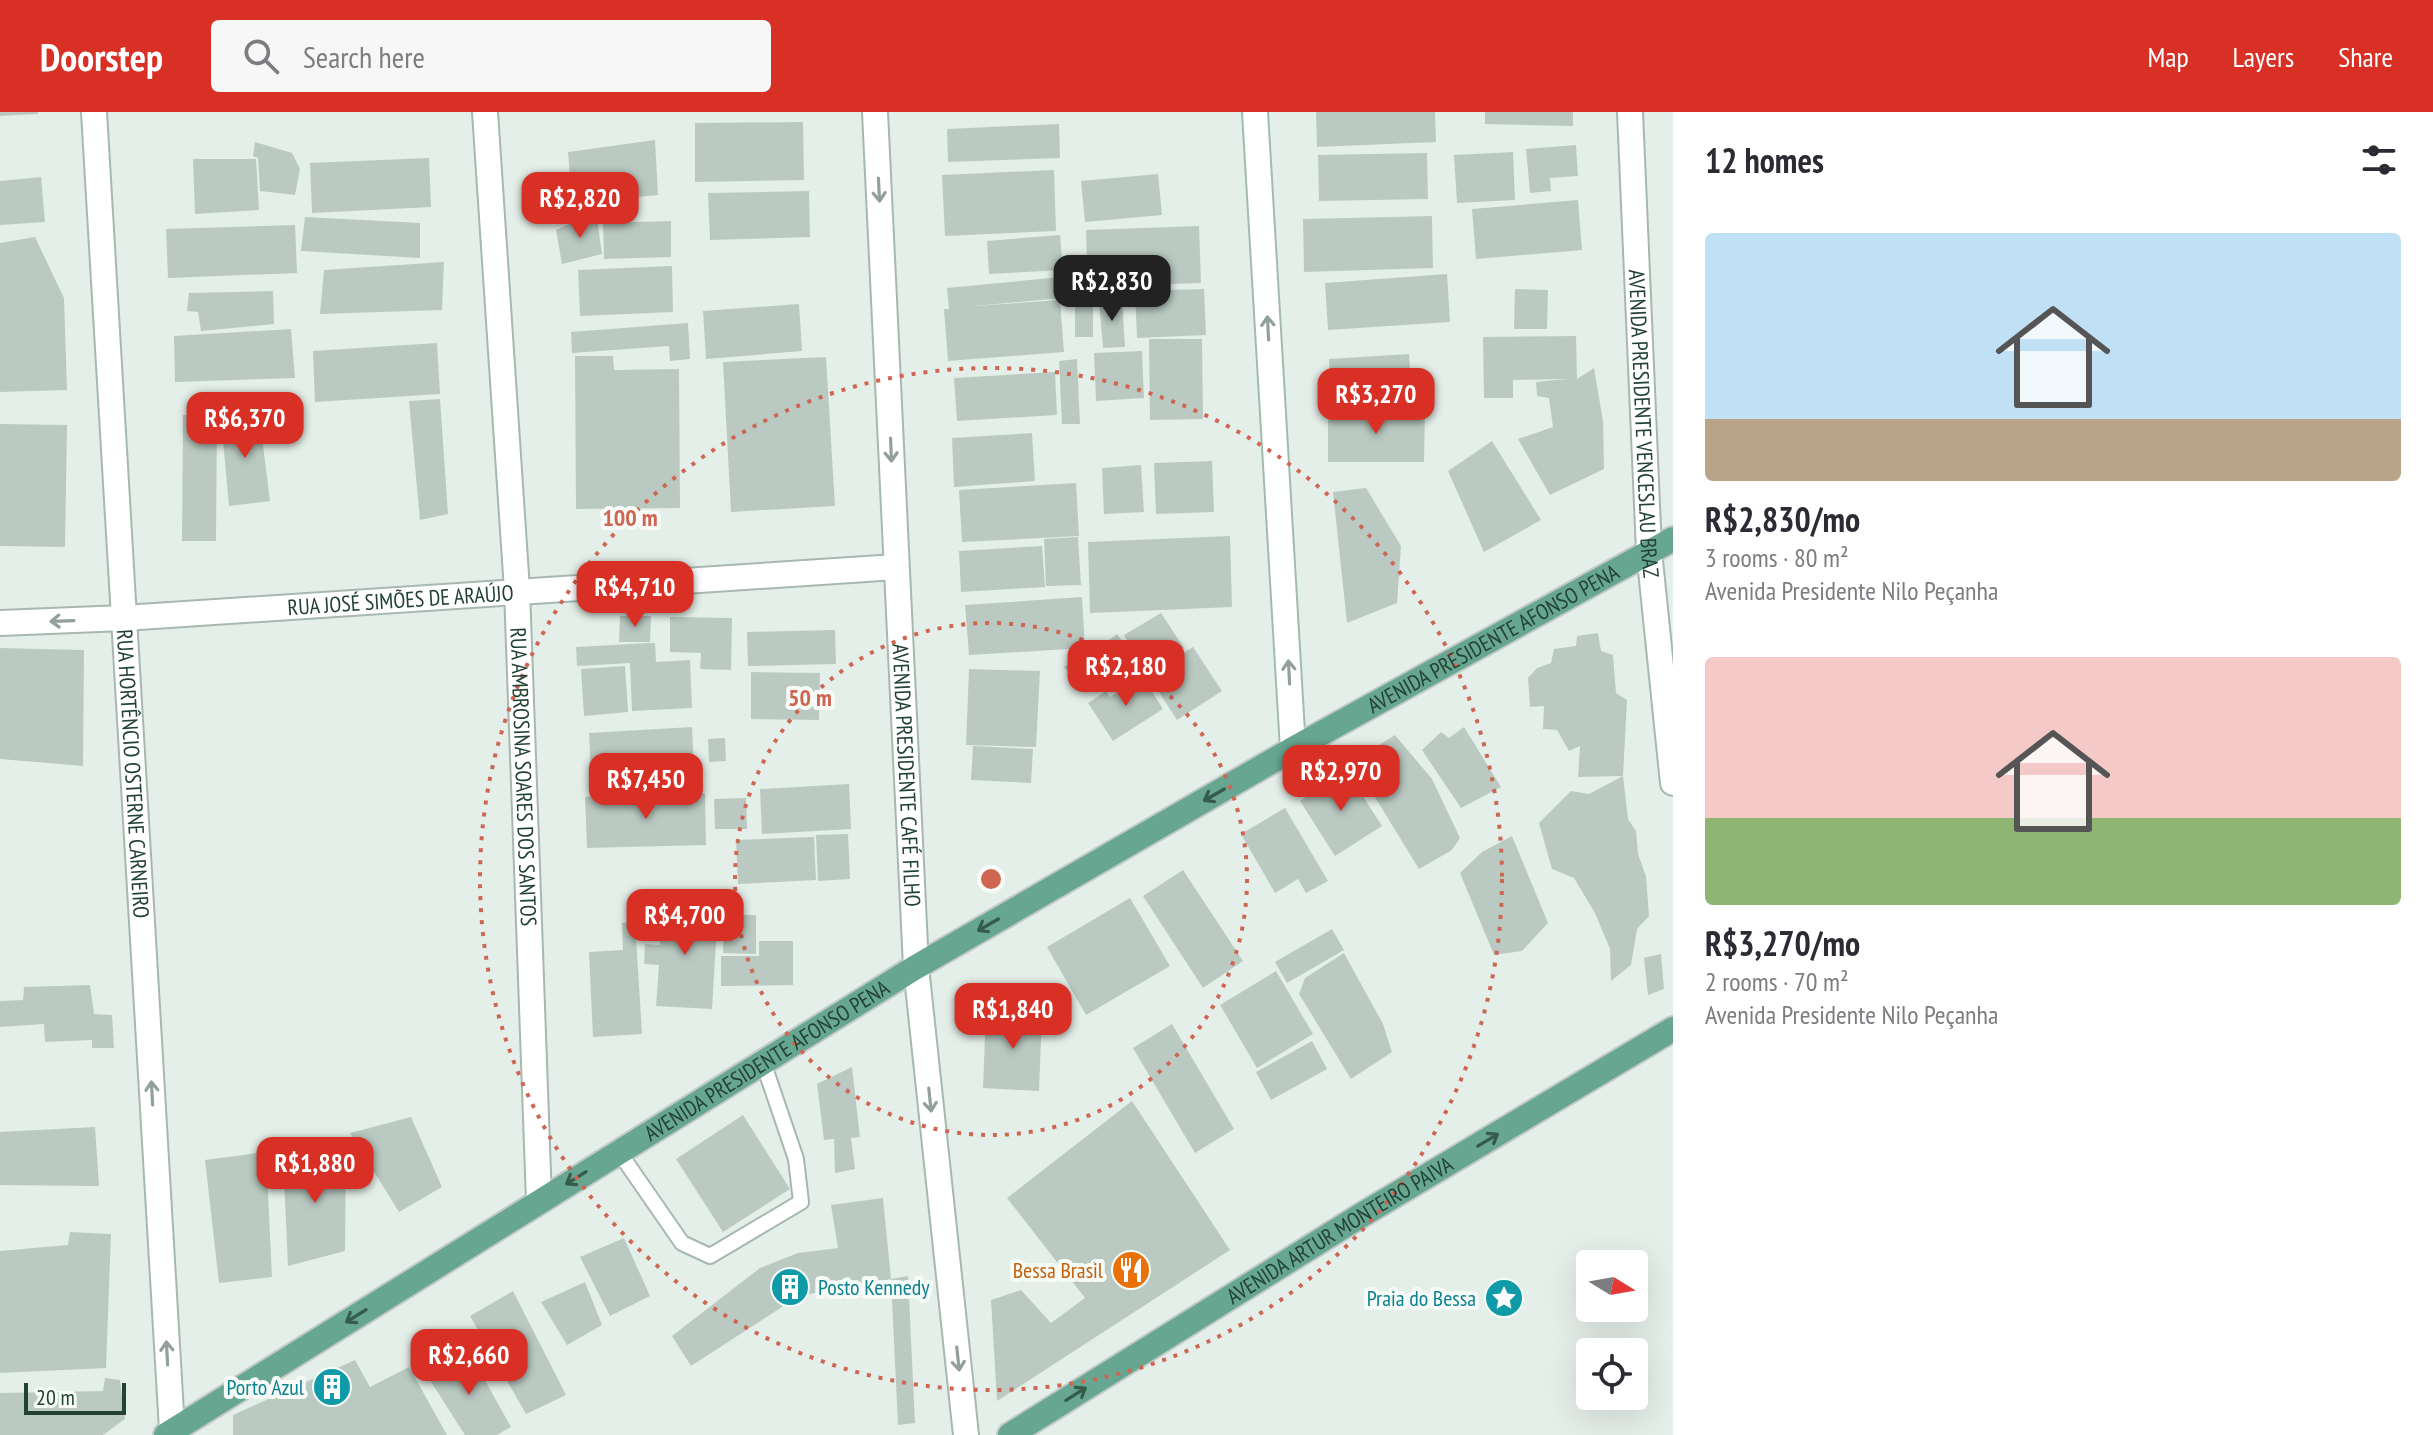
<!DOCTYPE html>
<meta charset="utf-8">
<style>
:root{--surface:#fff;--page:#f7f7f7;--text:#2b2b33;--muted:#7c7c81;--accent:#d93025}
body{margin:0;font-family:"PT Sans Narrow",sans-serif;background:var(--page);color:var(--text);height:100vh;display:flex;flex-direction:column;font-size:30px;white-space:nowrap}
*{box-sizing:border-box;margin:0}
p{font-size:26px;color:var(--muted)}
.icon{flex:none;width:44px;height:44px;fill:none;stroke:currentColor;stroke-width:2;stroke-linecap:round;stroke-linejoin:round}
.map{position:relative;flex:1;overflow:hidden}
.side{display:flex;flex-direction:column;background:var(--surface);width:760px}
.side>*{flex:none}
.needle{width:52px;rotate:101deg}
.buttons{position:absolute;left:1576px;top:1138px;display:grid;gap:16px}
.buttons a{display:grid;place-items:center;width:72px;height:72px;border-radius:8px;background:var(--surface);box-shadow:0 8px 32px #0002;font-size:40px}
.scale{position:absolute;left:24px;bottom:20px;width:102px;box-sizing:border-box;padding-left:8px;border:4px solid #234236;border-top:0;font-size:22px;line-height:28px;white-space:nowrap;color:#234236;-webkit-text-stroke:6px #f6fbf8;paint-order:stroke}
.price{position:absolute;translate:-50% -68px;padding:0 18px;border-radius:16px;background:var(--accent);color:#fff;font-size:26px;line-height:52px;filter:drop-shadow(0 2px 4px #0008)}
.price::after{content:'';position:absolute;left:50%;top:48px;width:24px;height:18px;margin-left:-12px;background:inherit;clip-path:polygon(0 0,100% 0,50% 100%)}
.price.current{background:#222;color:#fff}
ul{padding:0;list-style:none}
li{display:grid;align-content:center;gap:16px;height:424px;padding:0 32px}
li span{display:grid;place-items:center;height:248px;border-radius:8px;color:#555}
li>.icon{margin-inline-start:auto}
span .icon{width:144px;height:144px;fill:#fffc;stroke-width:1}
li b{font-size:34px}
h2{display:flex;justify-content:space-between;align-items:center;height:96px;padding:0 32px;font-size:34px}
header{display:flex;align-items:center;gap:48px;box-sizing:border-box;height:112px;padding:0 40px;background:var(--accent);color:#fff}
header strong{font-size:38px}
nav{display:flex;gap:44px;margin-inline-start:auto;font-size:28px}
.search{width:560px;height:72px;background:var(--page);display:flex;align-items:center;gap:20px;box-sizing:border-box;padding:0 28px;border-radius:8px;color:var(--muted);font-size:30px}
main{display:flex;flex:1;min-height:0}
.map>svg:first-child{display:block}
</style>
<header>
<strong>Doorstep</strong>
<div class="search"><svg class="icon" aria-label="search" viewBox="0 0 24 24"><circle cx="10" cy="10" r="6"/><path d="M15 15l6 6"/></svg>Search here</div>
<nav><a>Map</a><a>Layers</a><a>Share</a></nav>
</header>
<main>
<div class="map">
<svg width="1673" height="1323" viewBox="0 0 1673 1323">
<rect width="100%" height="100%" fill="#e5efe9"/>
<path fill="#bacac2" d="M0,0H38V2L0,4Z
M1316,0H1435L1436,30L1317,35Z
M1485,0H1573V14L1485,12Z
M803,10L804,68L695,70V11Z
M1059,12L1060,46L948,50L947,17Z
M655,28L658,83L572,91L568,40Z
M255,30L292,41L300,57L295,83L260,79L258,46L253,44Z
M1576,33L1578,64L1550,66L1551,79L1530,81L1526,37Z
M1513,40L1515,88L1457,91L1454,43Z
M1427,41L1428,87L1319,89L1318,43Z
M429,46L431,95L312,101L310,51Z
M193,47H256L259,98L195,102Z
M1054,58L1056,119L945,124L942,63Z
M1158,62L1162,103L1085,110L1081,69Z
M41,65L45,110L0,113V69Z
M809,79L810,125L710,128L708,81Z
M1578,88L1582,138L1476,147L1472,97Z
M596,100L602,142L562,152L556,118Z
M1432,104L1433,156L1304,160L1303,107Z
M305,105L420,111V146L301,139Z
M671,109V145L604,147L603,111Z
M295,113L297,161L168,166L166,117Z
M1199,114L1201,171L1088,175L1086,118Z
M1060,123L1063,158L989,162L987,129Z
M35,125L64,186L67,278L0,280V131Z
M444,150L442,198L320,202L324,158Z
M672,154L673,200L580,204L578,158Z
M1447,162L1450,210L1328,218L1325,171Z
M1061,165L1063,186L974,194L1060,188L1064,240L948,249L944,197H949L947,176Z
M1204,177L1206,223L1137,226L1135,179Z
M1515,177L1548,178L1547,217H1514Z
M273,179L274,212L201,219L198,200L187,199L189,181Z
M1075,187H1093V225H1075Z
M1122,187L1125,235L1103,236L1099,188Z
M799,192L802,239L706,247L703,199Z
M688,211L690,247L670,249L669,234L572,241L571,220Z
M291,217L295,266L175,270L174,224Z
M1576,224L1577,267L1594,256L1603,309L1604,357L1550,383L1518,327L1553,315L1549,286L1537,284L1536,270L1567,267L1513,268V286H1484L1483,225Z
M1149,227H1202L1203,307L1150,308Z
M437,231L440,282L315,290L313,239Z
M1142,239L1144,286L1096,289L1094,241Z
M1409,242L1412,288L1331,293L1329,247Z
M575,244H613L614,258L679,257L680,396L576,397Z
M826,245L835,394L731,400L723,250Z
M1077,247L1080,312H1062L1059,249Z
M1055,260L1057,303L957,309L954,266Z
M440,287L448,402L420,408L409,289Z
M1328,298H1425L1424,350H1328Z
M259,301L270,389L229,394L221,307Z
M183,303H217L216,429H182Z
M0,312L67,313L65,435L0,434Z
M1032,321L1035,369L954,375L952,326Z
M1492,329L1541,408L1484,440L1448,359Z
M1212,349L1214,400L1156,402L1154,351Z
M1141,353L1144,400L1104,402L1102,356Z
M1076,371L1079,424L962,430L959,378Z
M1366,376L1401,434L1397,491L1347,511L1333,380Z
M1230,424L1232,495L1090,501L1088,430Z
M1078,425L1081,473L1046,474L1044,427Z
M1042,434L1045,475L961,480L959,439Z
M1082,485L1085,536L969,543L965,493Z
M1161,501L1184,536L1147,559L1124,523Z
M620,504H651L650,530H619Z
M670,505L732,506L731,558L700,557L701,541L670,540Z
M835,518L836,552L748,554L747,520Z
M1598,521L1601,539L1613,543L1616,581L1627,588L1623,664L1578,665L1580,634L1569,639L1557,618L1543,617L1544,594L1530,595L1528,566L1537,556L1551,551L1554,537L1576,534L1577,524Z
M1117,522L1125,533L1089,559L1095,567L1081,578L1064,555L1077,546L1080,550Z
M649,531H655L656,550L690,548L692,596L632,599L630,551L577,554L576,535Z
M1193,535L1222,579L1177,608L1148,563Z
M0,536L84,538L83,654L0,647Z
M625,554L628,600L584,604L581,557Z
M969,557L1040,559L1036,635L966,633Z
M751,560L820,561L819,608L751,607Z
M1142,564L1163,597L1113,629L1088,591L1106,579L1110,585Z
M692,615L694,656L591,661L589,621Z
M1464,615L1501,675L1461,696L1422,638L1441,620L1449,626Z
M1395,623L1432,667L1460,726L1452,738L1419,757L1357,656L1365,642Z
M725,626L726,649L709,650L708,627Z
M973,634L1033,637L1031,671L971,668Z
M1346,658L1382,714L1335,744L1300,689Z
M1623,664L1628,707L1636,719L1638,742L1646,764L1649,804L1637,817L1631,853L1611,869L1610,837L1595,801L1574,766L1552,757L1539,711L1571,679L1589,682Z
M849,672L851,717L762,722L760,677Z
M705,681L706,733L587,736L585,685Z
M746,686L747,717H715L714,687Z
M1285,696L1328,769L1306,781L1298,767L1275,781L1241,722Z
M848,722L850,767L818,769L816,723Z
M1512,724L1548,811L1522,839L1494,843L1460,761L1482,740Z
M814,725L816,768L738,772L736,728Z
M1183,758L1243,849L1203,876L1143,784Z
M1130,786L1170,854L1086,903L1047,835Z
M663,793L718,796L712,897L656,894L659,853L644,852L645,832L660,833Z
M724,803H756V842L723,841Z
M635,810L642,922L593,925L589,840L623,838L622,811Z
M1332,817L1344,838L1287,871L1275,850Z
M759,829H793V873L721,874V844H759Z
M1344,841L1383,912L1392,940L1351,967L1299,882L1305,866Z
M1661,842L1664,877L1648,883L1644,846Z
M1276,859L1313,922L1257,956L1220,893Z
M90,873L94,902L112,903L114,936H92V928L45,930L44,912L0,915V889L23,888L24,875Z
M986,900L1042,902L1039,979L983,976Z
M1172,912L1234,1017L1195,1041L1133,936Z
M1312,929L1327,957L1271,988L1256,960Z
M852,955L860,1025L851,1026L855,1057L835,1061L834,1027L824,1028L817,972Z
M1132,989L1230,1138L997,1289L991,1188L1021,1178L1051,1211L1085,1186L1007,1086Z
M743,1003L790,1077L723,1120L676,1047Z
M411,1005L442,1075L399,1100L350,1021Z
M95,1015L99,1074L0,1073V1020Z
M346,1037L345,1139L288,1154L283,1044Z
M266,1040L272,1165L219,1171L205,1048Z
M883,1086L891,1167L799,1184L691,1254L672,1224L760,1156L798,1141L838,1136L831,1093Z
M70,1120L111,1122L106,1256L0,1261V1139L68,1133Z
M624,1126L650,1184L610,1204L580,1145Z
M908,1164L915,1311L898,1313L891,1167Z
M585,1170L602,1213L567,1233L541,1190Z
M513,1179L566,1283L526,1302L470,1204Z
M468,1238L511,1315L497,1323H465L426,1262Z
M355,1248L370,1275L409,1255L447,1323H233V1303Z
M105,1266L120,1268L125,1307L103,1323H0V1281L103,1279Z"/>
<g fill="none" stroke-linecap="round" stroke-linejoin="round">
<defs>
<path id="service" d="M619,1040L682,1131L710,1144L801,1090L796,1047L763,950"/>
<g id="minor">
<path id="s1" d="M94,0L124,506L896,455"/>
<path id="s2" d="M485,0L517,478L539,1089"/>
<path id="s3" d="M875,0L916,855L966,1323"/>
<path id="s4" d="M1630,0L1649,439L1673,671"/>
</g>
<g id="tertiary">
<path id="s5" d="M0,511L124,506L172,1318"/>
</g>
<path id="secondary" d="M1255,0L1293,637"/>
<g id="primary">
<path id="s6" d="M166,1323L916,855L1293,637L1673,427"/>
<path id="s7" d="M1010,1323L1360,1104L1673,917"/>
</g>
</defs>
<use href="#service" stroke="#a7b8b0" stroke-width="18"/>
<use href="#minor" stroke="#a7b8b0" stroke-width="28"/>
<use href="#tertiary" stroke="#a7b8b0" stroke-width="28"/>
<use href="#secondary" stroke="#a2bbb0" stroke-width="28"/>
<use href="#primary" stroke="#c1cac7" stroke-width="28"/>
<use href="#service" stroke="#fff" stroke-width="14"/>
<use href="#minor" stroke="#fff" stroke-width="24"/>
<use href="#tertiary" stroke="#fff" stroke-width="24"/>
<use href="#secondary" stroke="#fff" stroke-width="24"/>
<use href="#primary" stroke="#67a690" stroke-width="24"/>
</g>
<defs><path id="oneway-shaft" d="M-6 0H5M1.5-3L5.5 0L1.5 3" fill="none" stroke-width="1.6" stroke-linecap="round" stroke-linejoin="round" transform="scale(2)"/></defs>
<g stroke="#91a09a">
<use href="#oneway-shaft" transform="translate(879 78) rotate(87)"/>
<use href="#oneway-shaft" transform="translate(1268 216) rotate(-93)"/>
<use href="#oneway-shaft" transform="translate(891 338) rotate(88)"/>
<use href="#oneway-shaft" transform="translate(62 509) rotate(178)"/>
<use href="#oneway-shaft" transform="translate(1289 560) rotate(-93)"/>
<use href="#oneway-shaft" transform="translate(152 981) rotate(-93)"/>
<use href="#oneway-shaft" transform="translate(930 988) rotate(84)"/>
<use href="#oneway-shaft" transform="translate(167 1241) rotate(-93)"/>
<use href="#oneway-shaft" transform="translate(958 1247) rotate(84)"/>
</g>
<g stroke="#345b4c">
<use href="#oneway-shaft" transform="translate(1214 683) rotate(150)"/>
<use href="#oneway-shaft" transform="translate(988 813) rotate(150)"/>
<use href="#oneway-shaft" transform="translate(1488 1028) rotate(-31)"/>
<use href="#oneway-shaft" transform="translate(576 1066) rotate(148)"/>
<use href="#oneway-shaft" transform="translate(356 1204) rotate(148)"/>
<use href="#oneway-shaft" transform="translate(1076 1282) rotate(-32)"/>
</g>
<g fill="none" stroke="#ce6652" stroke-width="4" stroke-dasharray="4 8">
<circle cx="991" cy="767" r="256"/>
<circle cx="991" cy="767" r="511"/>
</g>
<defs>
<symbol id="restaurant-disc" viewBox="-11 -11 22 22"><circle r="9.5" fill="#e8710a" stroke="#f6fbf8"/><path d="M-5-6h1v4h1v-4h1v4h1v-4h1v5L-1.5 .5V6h-2V.5L-5-1ZM5-6V6H3V1.5H1.5Q1.5-4 5-6Z" fill="#fff"/></symbol>
<symbol id="building-disc" viewBox="-11 -11 22 22"><circle r="9.5" fill="#0f9aa8" stroke="#f6fbf8"/><path d="M-4-6H4V6H1V3H-1V6H-4ZM-2.5-4.3h1.7v1.8h-1.7ZM.8-4.3h1.7v1.8H.8ZM-2.5-1h1.7V.8h-1.7ZM.8-1h1.7V.8H.8Z" fill="#fff"/></symbol>
<symbol id="sight-disc" viewBox="-11 -11 22 22"><circle r="9.5" fill="#0f9aa8" stroke="#f6fbf8"/><path d="M0-6L1.8-2.2L6-1.7L2.9 1.2L3.7 5.4L0 3.3L-3.7 5.4L-2.9 1.2L-6-1.7L-1.8-2.2Z" fill="#fff"/></symbol>
</defs>
<g fill-rule="evenodd">
<use href="#restaurant-disc" x="1109" y="1136" width="44" height="44"/>
<use href="#building-disc" x="768" y="1153" width="44" height="44"/>
<use href="#sight-disc" x="1482" y="1164" width="44" height="44"/>
<use href="#building-disc" x="310" y="1253" width="44" height="44"/>
</g>
<g text-anchor="middle" dominant-baseline="central" stroke-width="8" stroke-linejoin="round" paint-order="stroke">
<g font-size="22" fill="#234236" stroke="#f6fbf8">
<text stroke="none"><textPath href="#s4" startOffset="312">AVENIDA PRESIDENTE VENCESLAU BRAZ</textPath></text>
<text stroke="none"><textPath href="#s1" startOffset="784">RUA JOSÉ SIMÕES DE ARAÚJO</textPath></text>
<text stroke="none"><textPath href="#s6" startOffset="1548">AVENIDA PRESIDENTE AFONSO PENA</textPath></text>
<text stroke="none"><textPath href="#s5" startOffset="280">RUA HORTÊNCIO OSTERNE CARNEIRO</textPath></text>
<text stroke="none"><textPath href="#s3" startOffset="664">AVENIDA PRESIDENTE CAFÉ FILHO</textPath></text>
<text stroke="none"><textPath href="#s2" startOffset="666">RUA AMBROSINA SOARES DOS SANTOS</textPath></text>
<text stroke="none"><textPath href="#s6" startOffset="708">AVENIDA PRESIDENTE AFONSO PENA</textPath></text>
<text stroke="none"><textPath href="#s7" startOffset="388">AVENIDA ARTUR MONTEIRO PAIVA</textPath></text>
</g>
<g font-size="22" fill="#c56008" stroke="#f6fbf8" text-anchor="end">
<text x="1103" y="1158">Bessa Brasil</text>
</g>
<g font-size="22" fill="#0d838f" stroke="#f6fbf8" text-anchor="end">
<text x="818" y="1175" text-anchor="start">Posto Kennedy</text>
<text x="1476" y="1186">Praia do Bessa</text>
<text x="304" y="1275">Porto Azul</text>
</g>
</g>
<circle cx="991" cy="767" r="12" fill="#ce6652" stroke="#f6fbf8" stroke-width="4"/>
<g font-size="24" text-anchor="middle" font-weight="bold" fill="#ce6652" stroke="#f6fbf8" stroke-width="8" stroke-linejoin="round" paint-order="stroke">
<text x="630" y="414">100 m</text>
<text x="810" y="594">50 m</text>
</g>
</svg>
<div class="buttons">
<a><svg class="needle" viewBox="-14 -14 28 28"><path d="M0-13l5 13h-10z" fill="#e53935"/><path d="M0 13l5-13h-10z" fill="#7c7c81"/></svg></a>
<a><svg class="icon" aria-label="locate" viewBox="0 0 24 24"><circle cx="12" cy="12" r="6"/><path d="M12 2v4M12 18v4M2 12h4M18 12h4"/></svg></a>
</div>
<div class="scale">20 m</div>
<b class="price" style="left:580px;top:128px">R$2,820</b>
<b class="price current" style="left:1112px;top:211px">R$2,830</b>
<b class="price" style="left:1376px;top:324px">R$3,270</b>
<b class="price" style="left:245px;top:348px">R$6,370</b>
<b class="price" style="left:635px;top:517px">R$4,710</b>
<b class="price" style="left:1126px;top:596px">R$2,180</b>
<b class="price" style="left:1341px;top:701px">R$2,970</b>
<b class="price" style="left:646px;top:709px">R$7,450</b>
<b class="price" style="left:685px;top:845px">R$4,700</b>
<b class="price" style="left:1013px;top:939px">R$1,840</b>
<b class="price" style="left:315px;top:1093px">R$1,880</b>
<b class="price" style="left:469px;top:1285px">R$2,660</b>
</div>
<section class="side">
<h2>12 homes<svg class="icon" aria-label="filters" viewBox="0 0 24 24"><path d="M4 7h16M4 17h16"/><circle cx="9" cy="7" r="2"/><circle cx="15" cy="17" r="2"/></svg></h2>
<ul>
<li><span style="background:linear-gradient(#bfe0f5 75%,#b9a48a 0)"><svg class="icon" aria-label="home" viewBox="0 0 24 24"><path d="M3 11l9-7 9 7M6 9v11h12V9"/></svg></span><div><b>R$2,830/mo</b><p>3 rooms · 80 m²</p><p>Avenida Presidente Nilo Peçanha</p></div></li>
<li><span style="background:linear-gradient(#f6c9c9 65%,#8fb573 0)"><svg class="icon" aria-label="home" viewBox="0 0 24 24"><path d="M3 11l9-7 9 7M6 9v11h12V9"/></svg></span><div><b>R$3,270/mo</b><p>2 rooms · 70 m²</p><p>Avenida Presidente Nilo Peçanha</p></div></li>
</ul>
</section>
</main>
